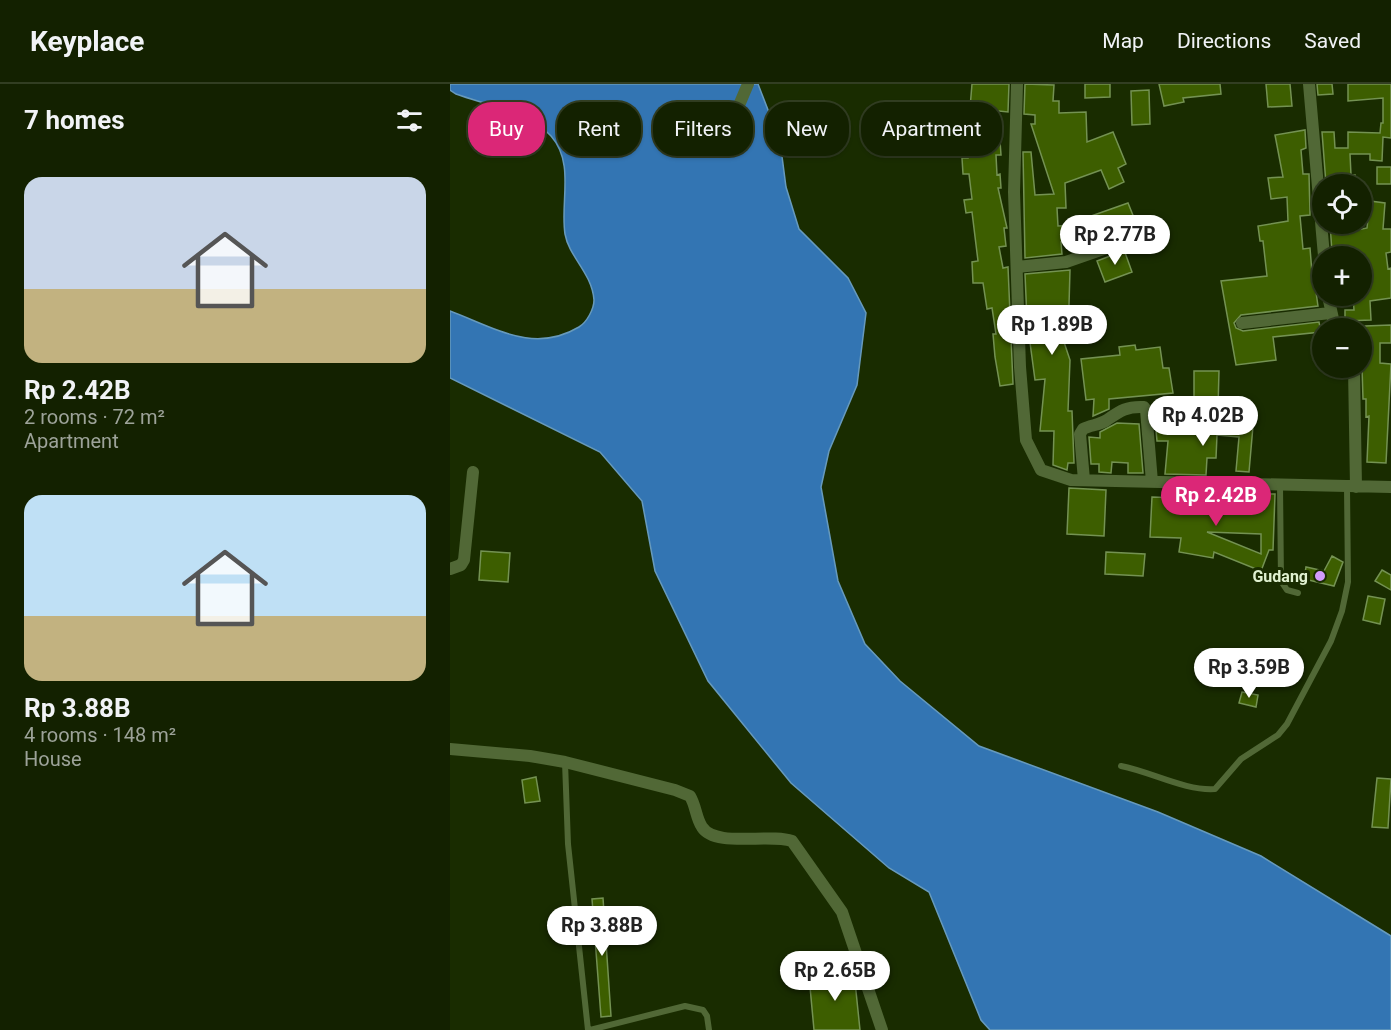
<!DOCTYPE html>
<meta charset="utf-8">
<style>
:root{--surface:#132100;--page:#202e0f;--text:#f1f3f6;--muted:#9da399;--line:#323e22;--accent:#db2777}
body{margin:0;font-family:Roboto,sans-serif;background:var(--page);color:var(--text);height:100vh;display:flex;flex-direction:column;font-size:22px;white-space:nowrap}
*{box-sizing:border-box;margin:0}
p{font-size:20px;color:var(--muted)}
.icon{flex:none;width:33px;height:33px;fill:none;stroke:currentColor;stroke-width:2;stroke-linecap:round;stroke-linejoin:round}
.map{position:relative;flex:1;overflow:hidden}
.sheet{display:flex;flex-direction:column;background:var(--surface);width:450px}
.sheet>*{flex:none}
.hud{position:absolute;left:18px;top:18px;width:570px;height:54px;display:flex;gap:12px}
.tools{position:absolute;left:862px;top:90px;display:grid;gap:12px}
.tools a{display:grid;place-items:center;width:60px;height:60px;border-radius:50%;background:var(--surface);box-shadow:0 2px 4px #0004,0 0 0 2px var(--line);font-size:30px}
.price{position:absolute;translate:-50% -51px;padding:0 14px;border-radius:21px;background:#fff;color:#222;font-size:20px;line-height:39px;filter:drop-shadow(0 2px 3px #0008)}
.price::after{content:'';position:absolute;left:50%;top:36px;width:18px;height:14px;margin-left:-9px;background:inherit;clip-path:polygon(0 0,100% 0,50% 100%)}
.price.selected{background:var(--accent);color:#fff}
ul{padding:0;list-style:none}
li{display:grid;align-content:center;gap:12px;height:318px;padding:0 24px}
li span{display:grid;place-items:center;height:186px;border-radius:18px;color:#555}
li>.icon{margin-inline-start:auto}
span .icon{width:108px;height:108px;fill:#fffc;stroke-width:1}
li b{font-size:26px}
h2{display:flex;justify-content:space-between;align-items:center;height:72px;padding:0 24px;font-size:26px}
.tag{padding:0 21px;border-radius:24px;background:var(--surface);box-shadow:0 2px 4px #0004,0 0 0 2px var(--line);font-size:21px;line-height:54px}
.tag.selected{background:var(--accent);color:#fff}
header{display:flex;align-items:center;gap:36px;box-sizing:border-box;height:84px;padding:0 30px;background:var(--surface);border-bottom:2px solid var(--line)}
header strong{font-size:28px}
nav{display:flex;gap:33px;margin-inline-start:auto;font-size:21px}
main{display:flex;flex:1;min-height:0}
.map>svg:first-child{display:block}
</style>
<header>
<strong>Keyplace</strong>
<nav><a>Map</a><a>Directions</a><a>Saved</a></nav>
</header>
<main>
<section class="sheet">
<h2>7 homes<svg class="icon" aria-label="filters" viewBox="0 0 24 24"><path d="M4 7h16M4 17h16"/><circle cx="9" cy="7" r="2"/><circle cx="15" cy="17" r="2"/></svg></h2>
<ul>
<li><span style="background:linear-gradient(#c9d6e8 60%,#c2b280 0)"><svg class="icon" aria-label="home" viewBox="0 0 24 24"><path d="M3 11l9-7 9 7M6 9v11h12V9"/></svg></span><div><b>Rp 2.42B</b><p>2 rooms · 72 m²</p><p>Apartment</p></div></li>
<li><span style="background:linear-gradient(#bfe0f5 65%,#c2b280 0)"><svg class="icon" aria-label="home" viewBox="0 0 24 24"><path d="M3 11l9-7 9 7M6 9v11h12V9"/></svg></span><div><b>Rp 3.88B</b><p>4 rooms · 148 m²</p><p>House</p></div></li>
</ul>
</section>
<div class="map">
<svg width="941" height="946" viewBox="0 0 941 946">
<rect width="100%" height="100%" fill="#192c00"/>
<path fill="#3375b3" stroke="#679abc" stroke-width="1.5" d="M0,0H308L330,57L336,103L349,145L398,194L416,229L407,301L379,367L371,403L388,497L415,560L450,597L529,662L708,728L811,772L941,852V946H540L531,936L479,808L439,784L341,699L258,597L205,487L192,417L150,368L0,294V227C45,244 84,270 129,243C137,238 144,225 144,216C142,189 119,173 115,150C110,118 125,79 101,52C79,28 36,21 6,10L0,6Z"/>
<path fill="#3d5e00" stroke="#749252" stroke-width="1.5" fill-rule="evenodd" d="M522,0H559L558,28L520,24Z
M575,0L604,1L603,17H609V29L636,28L637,58L663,48L676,80L668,84L674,98L659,105L651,86L615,99L616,124H607L608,142L628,141L627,137L678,119L691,151L673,158L670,154L663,153L636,162L634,157L611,158L612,170L575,174L573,68H581L585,111L604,110L581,40H585V31L574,30Z
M635,0H660V13L635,14Z
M709,0H770L771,10L733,14L734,18L714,22Z
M816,0H840L842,22L818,23Z
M867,0H882L883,10L868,11Z
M898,0H941V54L933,53L932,77L920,76V70H900L901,91H905V100H876L872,48H884L885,64H898V48L930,49L931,39H933V14L898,17Z
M699,6L700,40L682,41L681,7Z
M516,41H547V57H550L551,71H546L547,91L550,90L551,104H548L557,144H554L556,162L549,163L553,184L558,183L563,300L550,302L545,273L543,250H546L542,224L537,225L533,199H523L522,178L528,177L522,128L516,129L514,116L522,115L519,90H513L512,74H518Z
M855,46L856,64L851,66L853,90H859L860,131L850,132L853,165L860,164L862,189L868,188L871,200L865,201L868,222L791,231L784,239L786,244L793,247L869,238L871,248L823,253L826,276L786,281L771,197L817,192L813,157H810L808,142L838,137L837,113L821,115L818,94L833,93L825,51Z
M927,83H941V100H927Z
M920,117L935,119L933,145H941V168L936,169L938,185L941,184V214L920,217L921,236L895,237V226H904L903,212H912V172H897V168H882L880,140H897L898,148L917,144Z
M673,163L682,188L655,198L647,177L668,169Z
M620,186L619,221L623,233L612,235L613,255L620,276L618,327H622L624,379H618L617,386L603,381L604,347H590L595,295L585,296L577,236L575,190Z
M941,241V259H930V279L941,280L936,379L917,378L919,332L916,333V315H913L912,283L915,242Z
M685,261L686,266L710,263L713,284H719L723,309L659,315V325L643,332L644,315L636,316L631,275L670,271L669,263Z
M744,287H769L768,324H744Z
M777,337V340L803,342L799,388L786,387L789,353L767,351L766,374H757L756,391L715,390L718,357H707L706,346H717V339H729L728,349L752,348L751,340Z
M667,339L689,340L693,389H678V379L662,378L661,389L649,388V380H641L639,353L650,354V348Z
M619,404L656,406L654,452L617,450Z
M731,407L773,415L772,418L786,419V423L812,425L813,410H825L823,466H819L811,487L764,468L763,474L729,468L731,454L700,453L702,413L731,414ZM757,448L811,450V470Z
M31,467L60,469L58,498L29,496Z
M656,468L695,470L693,492L655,490Z
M882,472L893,478L884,502L854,495L856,483L874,487Z
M932,486L941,491V506L925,497Z
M918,512L935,515L930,540L913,536Z
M792,608L808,611L806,623L789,619Z
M86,693L90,717L75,719L72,696Z
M927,694L941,695L938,744L922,743Z
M153,814L161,932L151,933L142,815Z
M404,888L410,946H364L359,892Z"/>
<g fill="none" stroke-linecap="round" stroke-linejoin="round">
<path stroke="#516836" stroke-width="6" d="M830,401L831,497L837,506L848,509
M115,678L118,760L138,946
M671,682C702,688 735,707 765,705L791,675L828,651L837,640L881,557L892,527L898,498L897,403
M140,946L235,922L253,926L257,932L259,946"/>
<path stroke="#516836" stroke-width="12" d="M567,0L564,108L570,283L576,356L591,386L621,396L941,403
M859,0L874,172
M290,19L298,0
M567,183L616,178L665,161
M878,212L885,244
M792,239L880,229
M904,284L906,403
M634,396L630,350L633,345C640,341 650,341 657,336C670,327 677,322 694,323L696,326L702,398
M0,485L11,481L14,476L23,388
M0,665L80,672L115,678L225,706L240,712C246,722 246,734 252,743C265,764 319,749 342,757L392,828L432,946"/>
</g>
<circle fill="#d39cfc" stroke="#192c00" stroke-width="2" cx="870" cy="492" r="6"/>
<g text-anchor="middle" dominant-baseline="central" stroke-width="6" stroke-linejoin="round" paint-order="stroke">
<g font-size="16" font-weight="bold" fill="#e0f1d0" stroke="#192c00" text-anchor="end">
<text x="858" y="492">Gudang</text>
</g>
</g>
</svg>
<div class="tools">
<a><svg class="icon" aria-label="locate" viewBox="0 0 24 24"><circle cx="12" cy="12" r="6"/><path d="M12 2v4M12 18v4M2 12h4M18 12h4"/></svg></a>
<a>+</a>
<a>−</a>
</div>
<b class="price" style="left:665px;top:182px">Rp 2.77B</b>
<b class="price" style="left:602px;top:272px">Rp 1.89B</b>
<b class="price" style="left:753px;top:363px">Rp 4.02B</b>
<b class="price selected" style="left:766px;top:443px">Rp 2.42B</b>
<b class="price" style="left:799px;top:615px">Rp 3.59B</b>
<b class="price" style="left:152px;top:873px">Rp 3.88B</b>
<b class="price" style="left:385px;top:918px">Rp 2.65B</b>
<div class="hud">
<a class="tag selected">Buy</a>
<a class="tag">Rent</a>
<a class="tag">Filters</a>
<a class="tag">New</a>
<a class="tag">Apartment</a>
</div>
</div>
</main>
